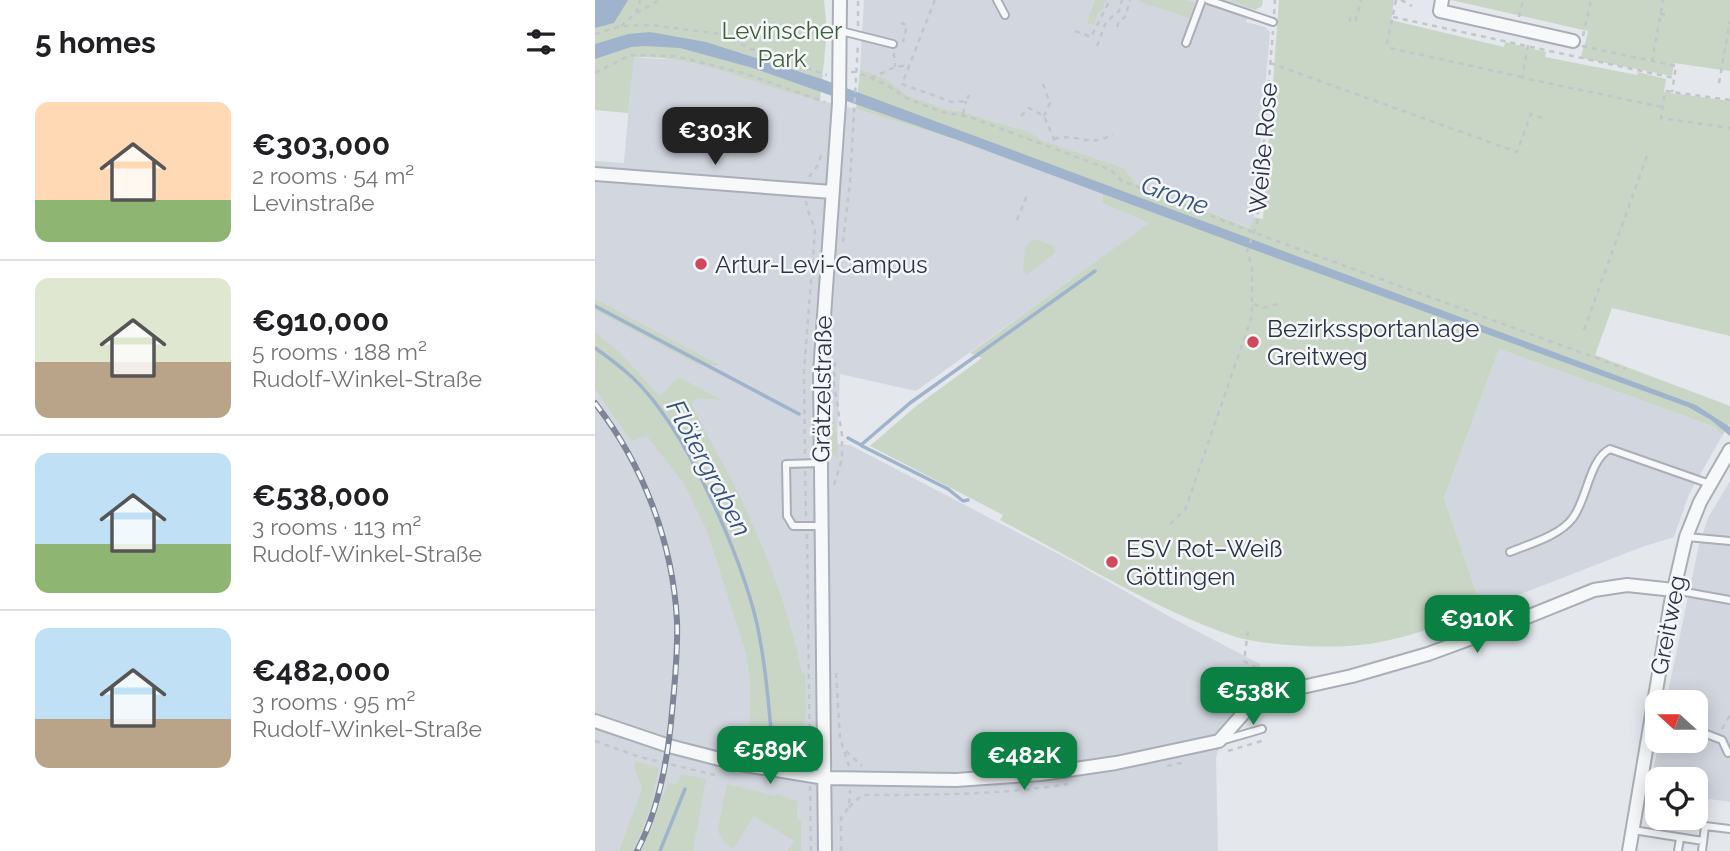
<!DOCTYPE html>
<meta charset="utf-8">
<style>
:root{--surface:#fff;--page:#f2f2f2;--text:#202124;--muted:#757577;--line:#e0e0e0;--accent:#0b8043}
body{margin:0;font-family:Raleway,sans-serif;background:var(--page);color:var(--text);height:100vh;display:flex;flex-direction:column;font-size:26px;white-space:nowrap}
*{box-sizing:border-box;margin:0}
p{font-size:23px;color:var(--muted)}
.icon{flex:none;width:38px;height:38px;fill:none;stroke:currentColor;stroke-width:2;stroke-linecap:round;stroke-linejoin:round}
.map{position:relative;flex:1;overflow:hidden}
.sheet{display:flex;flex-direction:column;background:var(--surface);width:595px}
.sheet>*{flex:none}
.needle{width:46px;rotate:291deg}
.buttons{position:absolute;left:1050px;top:690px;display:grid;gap:14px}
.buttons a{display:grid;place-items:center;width:63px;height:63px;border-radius:14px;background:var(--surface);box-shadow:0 4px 18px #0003;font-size:35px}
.price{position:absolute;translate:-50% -60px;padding:0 16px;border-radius:14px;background:var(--accent);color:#fff;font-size:23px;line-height:46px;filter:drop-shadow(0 2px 4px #0008)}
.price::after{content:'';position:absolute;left:50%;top:42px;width:21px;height:16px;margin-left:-10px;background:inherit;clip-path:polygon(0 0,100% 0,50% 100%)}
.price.selected{background:#222;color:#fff}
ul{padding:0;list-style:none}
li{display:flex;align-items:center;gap:21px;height:175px;padding:0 35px}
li+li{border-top:2px solid var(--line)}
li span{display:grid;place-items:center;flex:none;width:196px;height:140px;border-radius:14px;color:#555}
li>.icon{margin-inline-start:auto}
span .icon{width:84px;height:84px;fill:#fffc;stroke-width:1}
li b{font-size:30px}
h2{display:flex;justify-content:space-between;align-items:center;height:84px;padding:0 35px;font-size:30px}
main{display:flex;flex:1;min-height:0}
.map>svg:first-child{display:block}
</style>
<main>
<section class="sheet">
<h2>5 homes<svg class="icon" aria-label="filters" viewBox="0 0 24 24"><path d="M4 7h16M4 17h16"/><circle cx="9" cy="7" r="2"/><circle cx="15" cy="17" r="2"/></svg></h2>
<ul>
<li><span style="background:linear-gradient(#ffd9b3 70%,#8fb573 0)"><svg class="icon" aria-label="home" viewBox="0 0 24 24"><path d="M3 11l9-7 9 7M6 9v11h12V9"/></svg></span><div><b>€303,000</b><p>2 rooms · 54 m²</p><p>Levinstraße</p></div></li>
<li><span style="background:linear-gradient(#dfe7d0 60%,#b9a48a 0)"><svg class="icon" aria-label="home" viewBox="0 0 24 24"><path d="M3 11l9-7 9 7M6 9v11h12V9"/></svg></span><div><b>€910,000</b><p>5 rooms · 188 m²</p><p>Rudolf-Winkel-Straße</p></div></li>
<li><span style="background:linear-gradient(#bfe0f5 65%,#8fb573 0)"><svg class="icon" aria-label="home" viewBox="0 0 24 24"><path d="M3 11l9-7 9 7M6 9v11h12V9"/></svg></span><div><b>€538,000</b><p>3 rooms · 113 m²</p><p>Rudolf-Winkel-Straße</p></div></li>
<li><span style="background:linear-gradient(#bfe0f5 65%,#b9a48a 0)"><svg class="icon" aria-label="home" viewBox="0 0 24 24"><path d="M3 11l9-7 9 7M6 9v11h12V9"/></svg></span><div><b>€482,000</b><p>3 rooms · 95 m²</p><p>Rudolf-Winkel-Straße</p></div></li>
</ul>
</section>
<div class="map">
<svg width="1135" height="851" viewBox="0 0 1135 851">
<rect width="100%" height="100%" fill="#e4e7ec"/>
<path fill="#d2d6de" d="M269,0H635L656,8L651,22L670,27L675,32L659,217L656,228L540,183L529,168L445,141L435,132H428L422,128L364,111L350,109L312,95L293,80L265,69Z
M38,57L82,60L132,70L206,96L261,109L368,142L508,194L507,203L555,223L321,391L245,374L242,448L243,444L255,445L479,562L575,617L665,664L669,688L648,702L631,722L621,758L623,851H0V161L29,163Z
M904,349L1120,427L1127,436L1094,494L1079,537L1047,547L887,609L849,498Z
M1135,481V802L1101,797V779H1062V791L1055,790L1064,740H1101V702H1071L1104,545L1113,518Z"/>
<path fill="#c9d6c5" d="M0,0H229L232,31L225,101C161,86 107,55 39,57L33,113L0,110Z
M500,0H511L507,10L503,12L499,25L492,23Z
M545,0H589L600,3L594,18L545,2Z
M635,0H668L667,6L660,10Z
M684,0H799L796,20L909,47L910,42L951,52L950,57L1042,75L1043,72L1071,79L1069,92L1135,101V336L1017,308L1000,355L1135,406V423L1127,436L1120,427L904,349L849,498L887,609C844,626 801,643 754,646C726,648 664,645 638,636C555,607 482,560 405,520L408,515L275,446L320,407L387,358L375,353L554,223L507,203L508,194L368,142L261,109L265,69L293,80L312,95L350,109L364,111L435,132L445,140L529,168L540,183L655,228L659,217L668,219Z
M856,0H1135V71L1079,63L1077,76L986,58C987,48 992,41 993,31Z
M439,239L459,246L460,253L431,275L428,270L430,247Z
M0,299L124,365H104L0,310Z
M0,332L25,353L65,396L83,377L127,400L101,398L97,404C107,427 120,449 132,471C165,536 193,602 207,674H210C210,702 218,735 188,750H184L180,742L176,741L172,752L165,745L155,744V678L151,653L112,531L89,484L52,436L36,441L0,389Z
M234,388L243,444L242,458L235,452L233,446Z
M41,761L64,768L53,814L40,847L38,851H24L47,789L39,765Z
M86,774L111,779L98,851H47L73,783L82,784Z
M132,784L180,796L181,794L202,801V820H206V851H193L199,841L159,816L138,849C130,843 123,837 123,827Z"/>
<path fill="#9fb4cc" d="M0,0H33L19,23L0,28Z
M55,32L111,42L227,79L1101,405L1135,427V436L1116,420L1093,407L651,247L368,142L158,68L85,48L50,46L36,47L0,59V44L33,34Z"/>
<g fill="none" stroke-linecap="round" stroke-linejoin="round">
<path stroke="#9fb4cc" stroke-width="3.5" d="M0,306L204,414
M0,348C13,357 26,367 38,378C90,427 146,554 162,624C171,666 174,709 178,752
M253,438L266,445L315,403L500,271
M267,446L353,489L368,501L373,500
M65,851L90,789"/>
<defs>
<path id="lane" d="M402,0L410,15
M613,0L678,22
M246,31L298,44
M591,43L607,0
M225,463L191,464L192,516L198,526H225
M1092,537L1135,541
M915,552C934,544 964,536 977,519C992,501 994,459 1015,449L1115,484
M1079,590L1135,600
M1101,730L1127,740L1133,753
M629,740L667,729
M1038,830L1108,841
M1083,851L1085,838
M1107,851L1110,826L1135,829"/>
<path id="street" d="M847,0L845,11L978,41
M0,174L237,192
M0,721L74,746L144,764L230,778L361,780L446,774L521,763L624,741L654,707L676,694L757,676L833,654L912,625L999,590L1032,585L1079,590
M230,851L225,373L244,103L245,0
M1034,851L1076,602L1091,537L1105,502L1135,450"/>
</defs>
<use href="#lane" stroke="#a9aeb7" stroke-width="10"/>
<use href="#street" stroke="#a9aeb7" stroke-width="16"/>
<path stroke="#c2c5cb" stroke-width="2.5" stroke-dasharray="5 5" stroke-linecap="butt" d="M340,0L307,84L357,102L371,101L374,95
M801,0L792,43L795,48L927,77
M806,0L817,6
M41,13L45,0
M679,14L680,0
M1065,14L1074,15
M755,17V21L760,22L766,0
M798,17L1079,78
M924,17L928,0
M306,23L312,25L308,42
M26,26L41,13L65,0
M263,26V0
M522,27L524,21L530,17L535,0
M480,31L496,37L515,0
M0,34L26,26L55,25L126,34L156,49L232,75
M988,36L996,0
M933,45L927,77L933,79L1067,107
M502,46L511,22L524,11L527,0
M987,46L1081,66L1077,92
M299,53L300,67
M1057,62L1068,0
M675,63L922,152L936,114L950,119
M256,72H261L276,78L292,85L311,98L347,112L375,117L516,170L527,181L660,233L1031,369
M0,73L35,55L80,56L148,73L230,102
M276,78L300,67L314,65
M1124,83L1135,21
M448,84L455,103L449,116
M1135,100L1070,91L1066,118L1135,128
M368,114L371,101
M426,116L434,108L449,116L459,139L457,145
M459,139C483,132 493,149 518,134
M214,177L223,165L227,153
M422,220L432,195
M248,242L255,182L263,43
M659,304L667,308L684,304
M989,330L1052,156
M210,454L209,370L220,231C218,221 211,209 211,201
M210,471L211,517
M239,485L247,459V435L239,384L240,360
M575,524L590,510L657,316V267L652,251L662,224L678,31
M212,534L215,762
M653,631L649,661L668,672L679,683
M241,673L245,738L254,766
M1127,729L1135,715
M0,741L45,757L124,776
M251,751L267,766
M633,751L670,740
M183,757C198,752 206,745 214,732
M572,766L590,762
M215,786L216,851
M254,807L267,795C336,795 405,795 473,784
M246,851V818L254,807L255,790"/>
<use href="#lane" stroke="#f7f8fa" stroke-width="6"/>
<use href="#street" stroke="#f7f8fa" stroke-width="12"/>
<defs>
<path id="rail" d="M0,403C48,464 78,543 82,621C83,651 80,682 77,712C73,759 64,809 42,851"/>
</defs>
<use href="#rail" stroke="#7d8696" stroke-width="6"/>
<use href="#rail" stroke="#f4f6f9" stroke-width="3.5" stroke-dasharray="10" stroke-linecap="butt"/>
</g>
<g fill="#d1495b" stroke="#f4f6f9" stroke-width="2.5">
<circle cx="106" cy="264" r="7"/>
<circle cx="658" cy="342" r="7"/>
<circle cx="517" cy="562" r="7"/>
</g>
<g text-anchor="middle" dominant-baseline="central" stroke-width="5" stroke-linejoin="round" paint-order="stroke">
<g font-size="24" fill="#3f6138" stroke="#f4f6f9">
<text x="187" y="30">Levinscher<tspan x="187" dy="28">Park</tspan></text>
</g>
<g font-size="24" fill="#2b3445" stroke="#f4f6f9">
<text transform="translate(668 148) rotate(-85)">Weiße Rose</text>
<text transform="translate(227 389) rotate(-89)">Grätzelstraße</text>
<text transform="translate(1073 625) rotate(-79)">Greitweg</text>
</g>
<g font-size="24" fill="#2b3445" stroke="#f4f6f9" text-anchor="start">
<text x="120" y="264">Artur-Levi-Campus</text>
<text x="672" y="328">Bezirkssportanlage<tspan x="672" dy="28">Greitweg</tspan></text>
<text x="531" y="548">ESV Rot–Weìß<tspan x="531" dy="28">Göttingen</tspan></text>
</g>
<g font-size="26" font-style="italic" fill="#34527a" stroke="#f4f6f9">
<text transform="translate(580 195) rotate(20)">Grone</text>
<text transform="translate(114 468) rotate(62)">Flötergraben</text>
</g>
</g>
</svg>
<div class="buttons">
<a><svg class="needle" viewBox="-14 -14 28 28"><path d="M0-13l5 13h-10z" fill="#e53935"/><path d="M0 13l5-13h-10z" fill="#757577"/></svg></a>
<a><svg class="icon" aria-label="locate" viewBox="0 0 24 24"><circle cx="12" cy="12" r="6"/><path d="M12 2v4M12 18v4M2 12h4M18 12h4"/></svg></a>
</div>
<b class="price selected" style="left:120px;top:167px">€303K</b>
<b class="price" style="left:882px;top:655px">€910K</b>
<b class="price" style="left:658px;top:727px">€538K</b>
<b class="price" style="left:175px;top:786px">€589K</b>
<b class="price" style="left:429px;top:792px">€482K</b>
</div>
</main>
